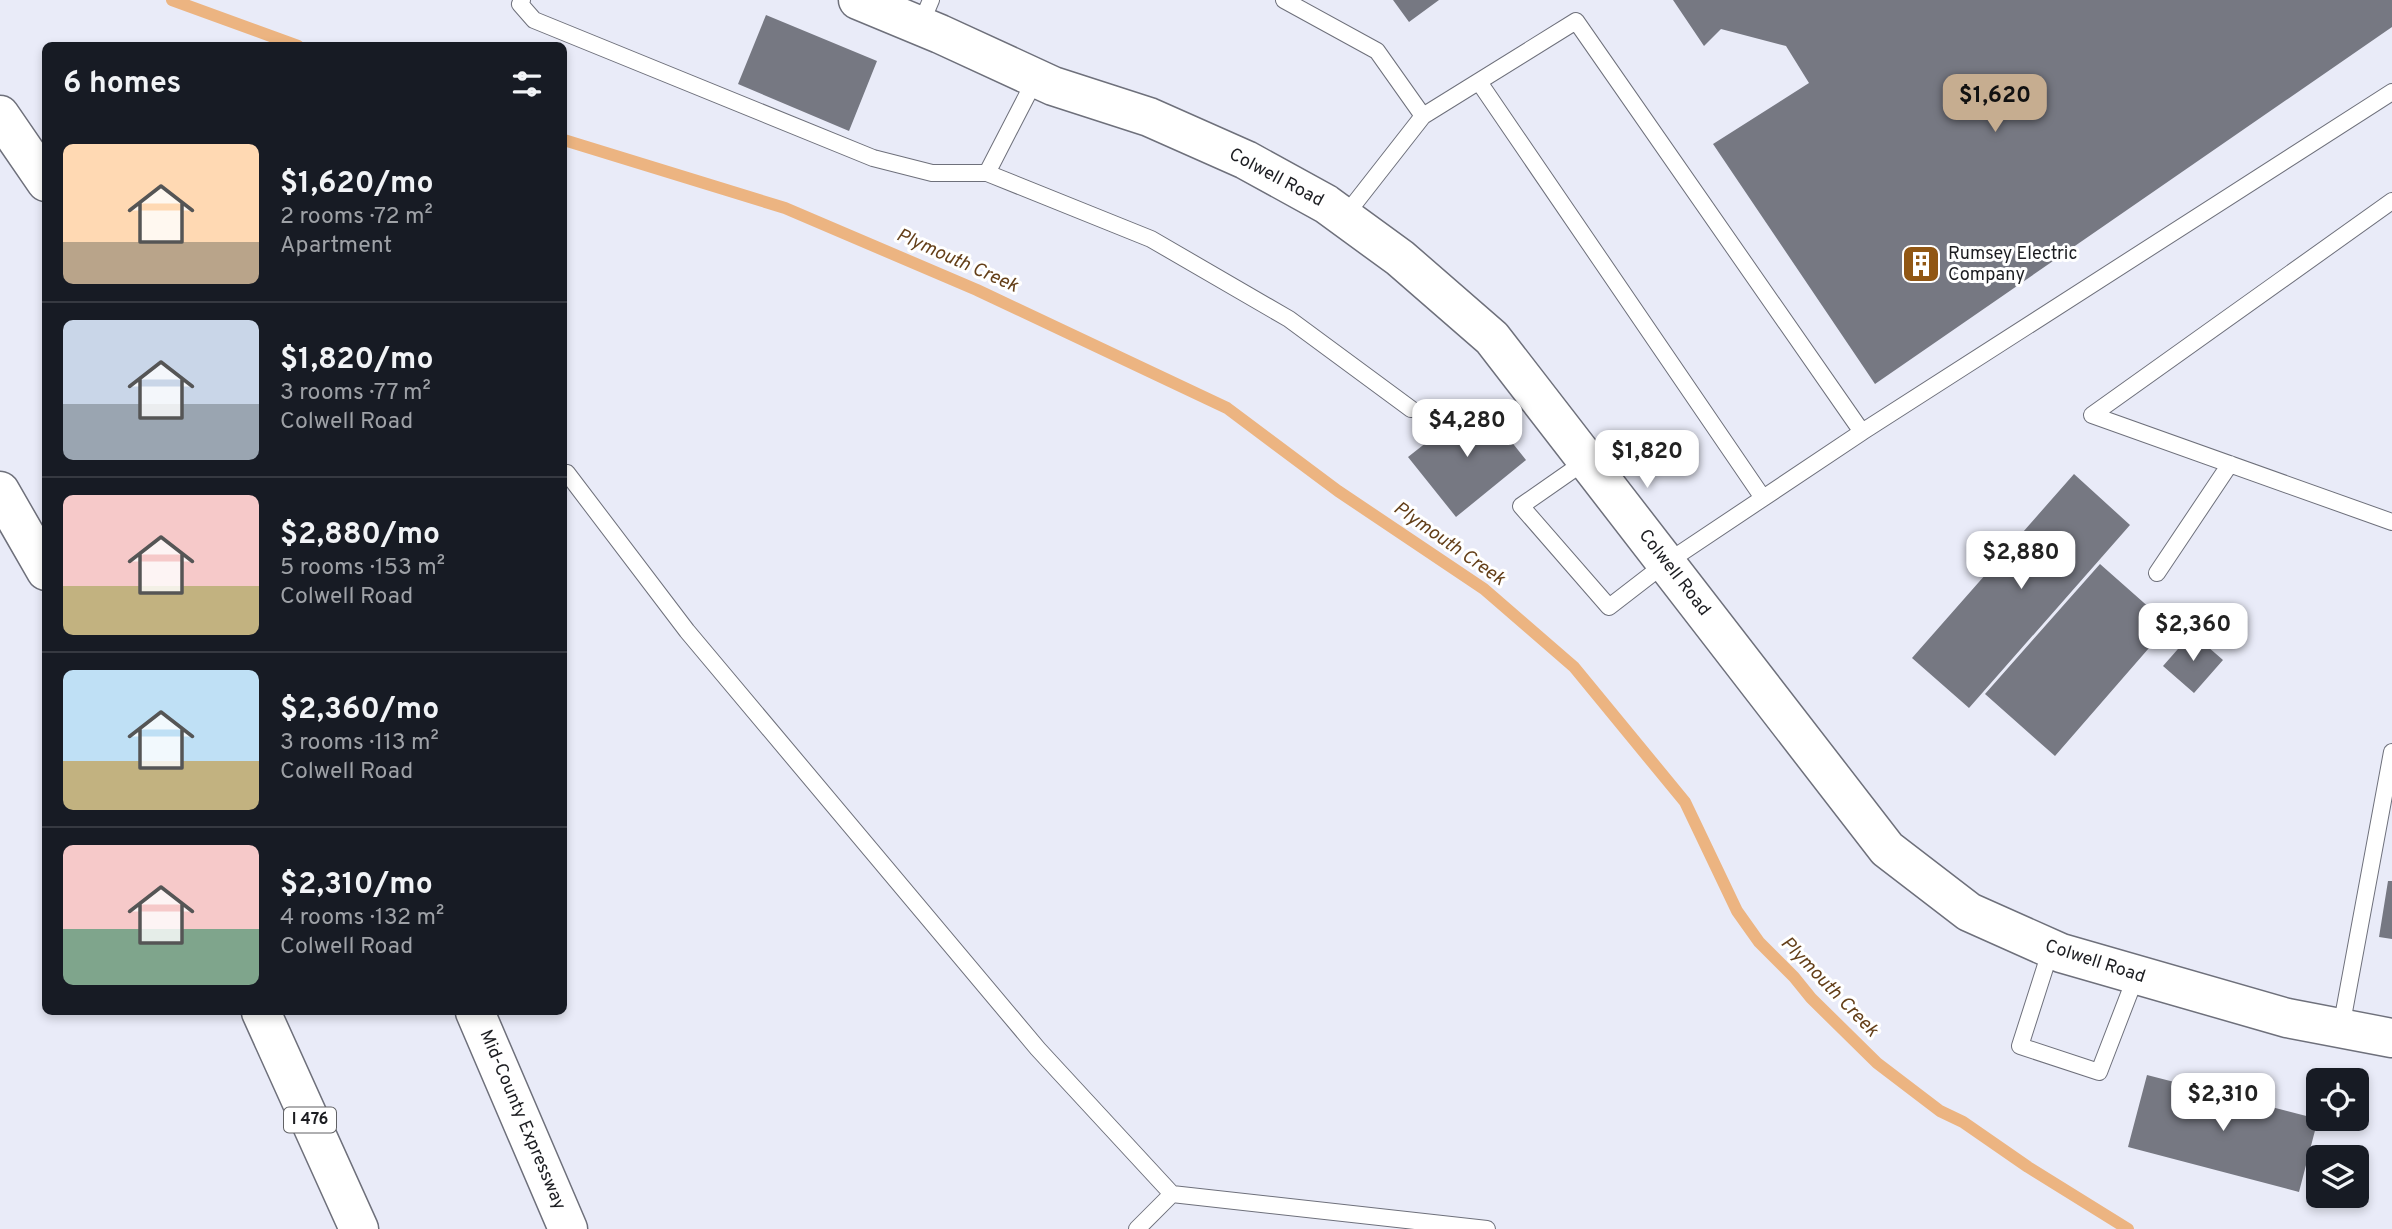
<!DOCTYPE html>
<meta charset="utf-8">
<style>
:root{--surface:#171b24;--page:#242831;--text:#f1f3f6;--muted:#9ea1a6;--line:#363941;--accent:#c6ad90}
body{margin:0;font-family:Overpass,sans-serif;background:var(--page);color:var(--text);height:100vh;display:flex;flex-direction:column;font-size:26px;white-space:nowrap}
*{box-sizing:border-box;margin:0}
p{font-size:23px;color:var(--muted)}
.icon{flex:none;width:38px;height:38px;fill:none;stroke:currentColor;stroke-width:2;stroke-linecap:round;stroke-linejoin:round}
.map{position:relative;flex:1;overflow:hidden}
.details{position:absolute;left:42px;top:42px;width:525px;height:973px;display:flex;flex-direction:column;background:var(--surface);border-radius:10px;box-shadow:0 4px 10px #0003}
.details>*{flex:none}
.tools{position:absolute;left:2306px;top:1068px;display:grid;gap:14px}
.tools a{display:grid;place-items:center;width:63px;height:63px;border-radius:10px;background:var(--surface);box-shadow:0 4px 10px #0003;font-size:35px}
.price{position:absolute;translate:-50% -60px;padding:0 16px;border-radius:14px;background:#fff;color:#222;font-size:23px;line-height:46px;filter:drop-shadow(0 2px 4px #0008)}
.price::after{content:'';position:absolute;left:50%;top:42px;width:21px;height:16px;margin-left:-10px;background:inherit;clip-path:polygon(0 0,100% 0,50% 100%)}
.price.active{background:var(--accent);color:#111}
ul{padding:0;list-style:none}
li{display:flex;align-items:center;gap:21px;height:175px;padding:0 21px}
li+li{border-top:2px solid var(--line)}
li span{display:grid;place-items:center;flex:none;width:196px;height:140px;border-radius:10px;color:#555}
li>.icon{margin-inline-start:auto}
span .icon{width:84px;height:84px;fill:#fffc;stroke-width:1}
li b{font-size:30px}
h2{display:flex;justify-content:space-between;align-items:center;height:84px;padding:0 21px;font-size:30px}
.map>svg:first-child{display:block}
</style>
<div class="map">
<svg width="2392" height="1229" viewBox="0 0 2392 1229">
<rect width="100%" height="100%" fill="#e9ebf8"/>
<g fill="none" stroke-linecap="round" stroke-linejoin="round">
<path stroke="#ecb481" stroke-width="12" d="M172,0L298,46
M564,140L785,208L977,290L1227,408L1338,491L1484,589L1574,667L1685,802L1737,911L1759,942L1794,977L1811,998L1877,1063L1940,1111L1963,1122L2028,1167L2128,1229"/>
</g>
<path fill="#767882" d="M1393,0H1439L1409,22Z
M1673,0H2392V27L1875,384L1713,144L1809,83L1786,46L1721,29L1704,46Z
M766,15L877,61L849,131L738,84Z
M1479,401L1526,460L1456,517L1408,457Z
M2074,474L2130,525L1969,708L1912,658Z
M2100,564L2169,625L2055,756L1985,694Z
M2192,633L2223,660L2194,693L2163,666Z
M2388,881H2392V939L2379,937Z
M2147,1075L2318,1119L2299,1192L2128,1147Z"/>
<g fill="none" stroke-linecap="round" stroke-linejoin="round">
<defs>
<path id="service" d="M522,0L520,4L534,20L873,158L932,173H987
M1284,0L1377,51L1423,116L1344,217
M920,26L931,0
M1036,78L987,173L1151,239L1289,319L1411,409
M1479,82L1763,498
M1423,116L1576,21L1862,432L1666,563L1609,607L1521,506L1587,460
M2392,201L2092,415L2392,522
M1862,432L2392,92
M567,473L687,631L1038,1049L1172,1194
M2157,573L2230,464
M2051,949L2020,1046L2099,1072L2136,976
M2341,1028L2392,752
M1137,1229L1172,1194L1487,1229"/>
<path id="tertiary" d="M858,0L940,34L1053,86L1149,117L1246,160L1326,204L1400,258L1492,338L1887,849L1969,912L2061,953L2287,1018L2392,1038"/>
<path id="motorway" d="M0,115L46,182
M0,491L46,571
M261,1012L359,1229
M475,1012L568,1229"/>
</defs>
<use href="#service" stroke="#6e707b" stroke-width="18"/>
<use href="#tertiary" stroke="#6e707b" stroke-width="41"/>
<use href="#motorway" stroke="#6e707b" stroke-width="41"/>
<use href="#service" stroke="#fff" stroke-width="16"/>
<use href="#tertiary" stroke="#fff" stroke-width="38"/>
<use href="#motorway" stroke="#fff" stroke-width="38"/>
</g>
<defs>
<symbol id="building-square" viewBox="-11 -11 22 22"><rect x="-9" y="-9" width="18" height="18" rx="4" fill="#915714" stroke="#fff"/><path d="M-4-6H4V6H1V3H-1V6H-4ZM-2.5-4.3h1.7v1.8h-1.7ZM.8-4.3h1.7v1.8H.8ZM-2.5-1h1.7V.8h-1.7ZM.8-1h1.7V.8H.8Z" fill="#fff"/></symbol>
</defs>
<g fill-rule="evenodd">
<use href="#building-square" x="1899" y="242" width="44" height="44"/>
</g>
<g text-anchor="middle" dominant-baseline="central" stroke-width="6" stroke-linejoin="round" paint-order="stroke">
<rect fill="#fff" stroke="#606164" stroke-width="2" x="284" y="1107.5" width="52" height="25" rx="5"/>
<g font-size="16" font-weight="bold" fill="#1c1d21">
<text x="310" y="1120">I 476</text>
</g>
<g font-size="18" fill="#1c1d21" stroke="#fff">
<text transform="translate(1276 178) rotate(28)">Colwell Road</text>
<text transform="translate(1674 573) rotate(52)">Colwell Road</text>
<text transform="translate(2095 962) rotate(18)">Colwell Road</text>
<text transform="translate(522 1120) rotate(67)">Mid-County Expressway</text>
</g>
<g font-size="18" fill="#1c1d21" stroke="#fff" text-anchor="start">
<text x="1948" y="254">Rumsey Electric<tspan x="1948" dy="21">Company</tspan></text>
</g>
<g font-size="19" font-style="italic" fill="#643f19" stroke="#fff">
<text transform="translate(957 261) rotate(24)">Plymouth Creek</text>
<text transform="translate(1449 544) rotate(35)">Plymouth Creek</text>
<text transform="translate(1829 987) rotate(46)">Plymouth Creek</text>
</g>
</g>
</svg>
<div class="tools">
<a><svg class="icon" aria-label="locate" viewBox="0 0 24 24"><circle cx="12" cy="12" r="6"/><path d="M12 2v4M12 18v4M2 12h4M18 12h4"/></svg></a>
<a><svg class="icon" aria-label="layers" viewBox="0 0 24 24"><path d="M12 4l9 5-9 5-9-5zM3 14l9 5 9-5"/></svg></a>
</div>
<b class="price active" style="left:1995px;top:134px">$1,620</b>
<b class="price" style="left:1467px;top:459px">$4,280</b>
<b class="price" style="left:1647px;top:490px">$1,820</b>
<b class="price" style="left:2021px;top:591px">$2,880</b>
<b class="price" style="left:2193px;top:663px">$2,360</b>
<b class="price" style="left:2223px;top:1133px">$2,310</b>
<section class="details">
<h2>6 homes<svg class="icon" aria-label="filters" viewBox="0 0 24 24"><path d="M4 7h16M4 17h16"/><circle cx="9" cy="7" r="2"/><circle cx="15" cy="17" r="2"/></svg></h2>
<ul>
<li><span style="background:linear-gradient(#ffd9b3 70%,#b9a48a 0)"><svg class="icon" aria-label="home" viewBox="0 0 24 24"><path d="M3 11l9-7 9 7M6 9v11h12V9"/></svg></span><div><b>$1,620/mo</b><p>2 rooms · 72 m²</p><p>Apartment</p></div></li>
<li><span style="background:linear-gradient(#c9d6e8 60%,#9aa5b1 0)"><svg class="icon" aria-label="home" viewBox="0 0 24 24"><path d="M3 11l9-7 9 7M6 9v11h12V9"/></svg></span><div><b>$1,820/mo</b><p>3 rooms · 77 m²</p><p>Colwell Road</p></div></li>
<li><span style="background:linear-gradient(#f6c9c9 65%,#c2b280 0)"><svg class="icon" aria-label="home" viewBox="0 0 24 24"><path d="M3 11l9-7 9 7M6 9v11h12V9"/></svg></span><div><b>$2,880/mo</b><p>5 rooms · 153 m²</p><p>Colwell Road</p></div></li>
<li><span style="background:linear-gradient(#bfe0f5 65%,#c2b280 0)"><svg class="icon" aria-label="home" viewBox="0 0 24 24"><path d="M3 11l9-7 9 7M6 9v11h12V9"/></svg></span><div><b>$2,360/mo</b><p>3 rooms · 113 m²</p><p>Colwell Road</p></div></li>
<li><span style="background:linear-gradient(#f6c9c9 60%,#7fa58c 0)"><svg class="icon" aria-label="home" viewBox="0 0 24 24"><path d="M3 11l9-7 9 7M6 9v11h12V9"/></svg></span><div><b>$2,310/mo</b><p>4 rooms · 132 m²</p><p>Colwell Road</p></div></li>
</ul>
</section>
</div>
